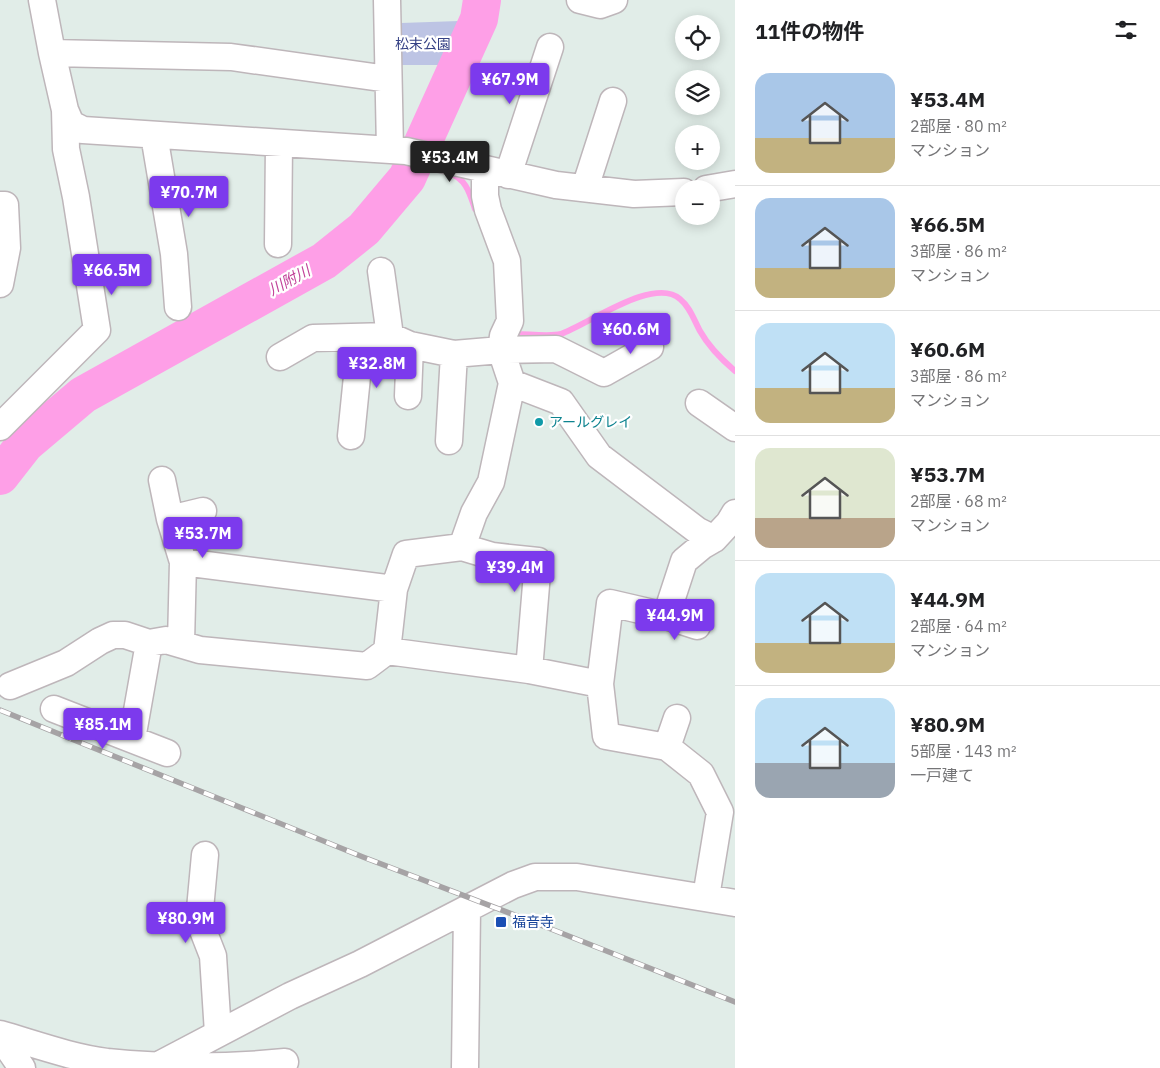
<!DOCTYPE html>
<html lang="ja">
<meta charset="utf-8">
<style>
:root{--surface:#fff;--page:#f2f2f2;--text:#202124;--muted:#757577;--line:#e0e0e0;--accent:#7c3aed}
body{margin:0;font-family:"IBM Plex Sans","Noto Sans JP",sans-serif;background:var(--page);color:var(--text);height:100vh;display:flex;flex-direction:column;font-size:19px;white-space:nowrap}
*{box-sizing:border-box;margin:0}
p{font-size:16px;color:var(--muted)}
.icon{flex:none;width:28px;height:28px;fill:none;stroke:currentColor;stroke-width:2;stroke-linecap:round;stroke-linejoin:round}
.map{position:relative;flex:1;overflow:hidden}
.side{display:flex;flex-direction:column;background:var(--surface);width:425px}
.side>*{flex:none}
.buttons{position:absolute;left:675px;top:15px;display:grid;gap:10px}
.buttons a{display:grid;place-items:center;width:45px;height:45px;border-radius:50%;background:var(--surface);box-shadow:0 2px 12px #0003;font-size:25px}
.price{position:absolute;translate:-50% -42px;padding:0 11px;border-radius:5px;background:var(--accent);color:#fff;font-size:16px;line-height:32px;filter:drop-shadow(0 1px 2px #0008)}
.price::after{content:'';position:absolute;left:50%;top:30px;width:15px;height:11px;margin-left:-8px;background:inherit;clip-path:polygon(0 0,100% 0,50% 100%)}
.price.selected{background:#222;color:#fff}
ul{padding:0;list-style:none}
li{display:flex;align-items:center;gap:15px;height:125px;padding:0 20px}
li+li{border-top:1px solid var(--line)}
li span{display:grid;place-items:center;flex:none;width:140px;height:100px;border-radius:15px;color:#555}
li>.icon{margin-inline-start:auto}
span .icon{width:60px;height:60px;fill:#fffc;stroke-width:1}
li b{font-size:21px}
h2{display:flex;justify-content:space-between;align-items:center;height:60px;padding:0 20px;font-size:21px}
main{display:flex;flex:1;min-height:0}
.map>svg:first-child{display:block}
</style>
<main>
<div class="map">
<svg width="735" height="1068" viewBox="0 0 735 1068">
<rect width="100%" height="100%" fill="#e1ede8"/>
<path fill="#bdc4e4" d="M459,21L441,65H401V23Z"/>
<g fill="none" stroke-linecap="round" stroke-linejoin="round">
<path stroke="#fe9fe7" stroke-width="6" d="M449,173C466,178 470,194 475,209
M512,331L516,334C528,334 550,337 561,334C589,324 654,276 680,299C690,307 694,320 700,331C709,347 721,359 735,371"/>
<path stroke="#fe9fe7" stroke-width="38" d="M0,476L25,444L83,395L324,261L364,229L407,178L479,19L482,0"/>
<defs>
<path id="minor" d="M42,0L52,53L65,110L71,124L83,130L406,151L556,185L634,194L684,192
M387,0L390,150
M580,0L600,5L614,0
M52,53L231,57L388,79
M154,135L174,254L178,307
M485,170V196L488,210L507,261L510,321L503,336L501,350L512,383L491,482L474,513L462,547L406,554L394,589L387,651L529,670L600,684
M508,175L550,47
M585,188L613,101
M706,189L735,184
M0,205H5L7,248L0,284
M278,244L279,143
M381,271L390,336
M280,357L313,338L390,336L410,345L454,354L501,350L556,349L604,373L650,347
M512,383L561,402L599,456L698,531L714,539L702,546L684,561L666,616L610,603L600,684L606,736L667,747L701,774L720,812L706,897
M408,396L410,345
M699,403L735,428
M0,427L97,330L76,197L66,149L65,110
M351,436L361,337
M449,441L454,354
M162,480L170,519L183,562L181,643
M170,519L203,511
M714,539L729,523L735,513
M462,547L492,556L538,561L529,670
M183,562L394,589
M666,616L697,626
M10,686L66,663L100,641L113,635H125L149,643L166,640L200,650L367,666L387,651
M54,709L167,753
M132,739L149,643
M667,747L677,718
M205,855L199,920L213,956L218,1033
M0,1034C35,1044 70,1057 107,1062C166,1068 225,1068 285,1062
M0,1036L22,1068
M153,1068L290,996L360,964L513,885L535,877H577L735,903
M465,1068L467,909"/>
</defs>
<use href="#minor" stroke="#beb6ba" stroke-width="29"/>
<use href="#minor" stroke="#fff" stroke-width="26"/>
<defs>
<path id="rail" d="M0,710L363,857L551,929L735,1002"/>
</defs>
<use href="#rail" stroke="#a6a3a5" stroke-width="5.5"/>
<use href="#rail" stroke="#fff" stroke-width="4" stroke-dasharray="11" stroke-linecap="butt"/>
</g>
<circle fill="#0f9aa8" stroke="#fff" stroke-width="2" cx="539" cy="422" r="5"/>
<rect fill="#1a4fb4" stroke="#fff" stroke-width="2" x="495" y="916" width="12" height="12" rx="2.5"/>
<g text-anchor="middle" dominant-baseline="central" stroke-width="4.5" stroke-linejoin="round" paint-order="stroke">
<g font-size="14" fill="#354185" stroke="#fff">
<text x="423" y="44">松末公園</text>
</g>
<g font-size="14" fill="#0d838f" stroke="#fff" text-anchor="start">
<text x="549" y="422">アールグレイ</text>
</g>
<g font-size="14" fill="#164399" stroke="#fff" text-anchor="start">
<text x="512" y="922">福音寺</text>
</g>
<g font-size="15" font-style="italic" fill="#c14299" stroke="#fff">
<text transform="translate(289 280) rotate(-29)">川附川</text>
</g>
</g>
</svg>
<div class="buttons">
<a><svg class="icon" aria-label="locate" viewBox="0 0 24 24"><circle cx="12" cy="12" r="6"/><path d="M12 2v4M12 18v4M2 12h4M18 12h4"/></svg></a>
<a><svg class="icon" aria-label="layers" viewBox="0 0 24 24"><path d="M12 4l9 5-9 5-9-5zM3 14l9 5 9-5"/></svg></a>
<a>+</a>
<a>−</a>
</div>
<b class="price" style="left:510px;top:105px">¥67.9M</b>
<b class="price selected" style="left:450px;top:183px">¥53.4M</b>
<b class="price" style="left:189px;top:218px">¥70.7M</b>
<b class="price" style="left:112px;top:296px">¥66.5M</b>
<b class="price" style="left:631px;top:355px">¥60.6M</b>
<b class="price" style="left:377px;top:389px">¥32.8M</b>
<b class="price" style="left:203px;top:559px">¥53.7M</b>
<b class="price" style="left:515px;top:593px">¥39.4M</b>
<b class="price" style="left:675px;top:641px">¥44.9M</b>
<b class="price" style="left:103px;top:750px">¥85.1M</b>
<b class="price" style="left:186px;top:944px">¥80.9M</b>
</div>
<section class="side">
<h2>11件の物件<svg class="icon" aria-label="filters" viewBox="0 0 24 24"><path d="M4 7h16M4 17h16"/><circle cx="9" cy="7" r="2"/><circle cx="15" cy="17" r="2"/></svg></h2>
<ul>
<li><span style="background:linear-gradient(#a9c7e8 65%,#c2b280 0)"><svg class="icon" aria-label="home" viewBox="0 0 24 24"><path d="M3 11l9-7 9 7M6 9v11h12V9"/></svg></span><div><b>¥53.4M</b><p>2部屋 · 80 m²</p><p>マンション</p></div></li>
<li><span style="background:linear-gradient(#a9c7e8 70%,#c2b280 0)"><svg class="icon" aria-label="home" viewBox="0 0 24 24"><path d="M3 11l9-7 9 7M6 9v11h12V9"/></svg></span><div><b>¥66.5M</b><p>3部屋 · 86 m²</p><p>マンション</p></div></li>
<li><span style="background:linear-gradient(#bfe0f5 65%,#c2b280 0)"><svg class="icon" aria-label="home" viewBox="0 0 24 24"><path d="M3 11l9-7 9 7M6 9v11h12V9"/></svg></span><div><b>¥60.6M</b><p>3部屋 · 86 m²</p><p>マンション</p></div></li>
<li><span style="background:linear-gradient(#dfe7d0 70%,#b9a48a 0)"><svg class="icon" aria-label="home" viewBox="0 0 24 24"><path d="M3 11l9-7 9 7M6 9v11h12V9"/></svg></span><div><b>¥53.7M</b><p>2部屋 · 68 m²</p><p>マンション</p></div></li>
<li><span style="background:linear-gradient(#bfe0f5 70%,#c2b280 0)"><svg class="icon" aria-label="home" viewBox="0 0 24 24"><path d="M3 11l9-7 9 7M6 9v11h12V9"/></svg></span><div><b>¥44.9M</b><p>2部屋 · 64 m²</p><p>マンション</p></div></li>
<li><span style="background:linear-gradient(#bfe0f5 65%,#9aa5b1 0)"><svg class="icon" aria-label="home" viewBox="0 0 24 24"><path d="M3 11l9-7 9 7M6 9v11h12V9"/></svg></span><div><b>¥80.9M</b><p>5部屋 · 143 m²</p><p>一戸建て</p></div></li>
</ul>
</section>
</main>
